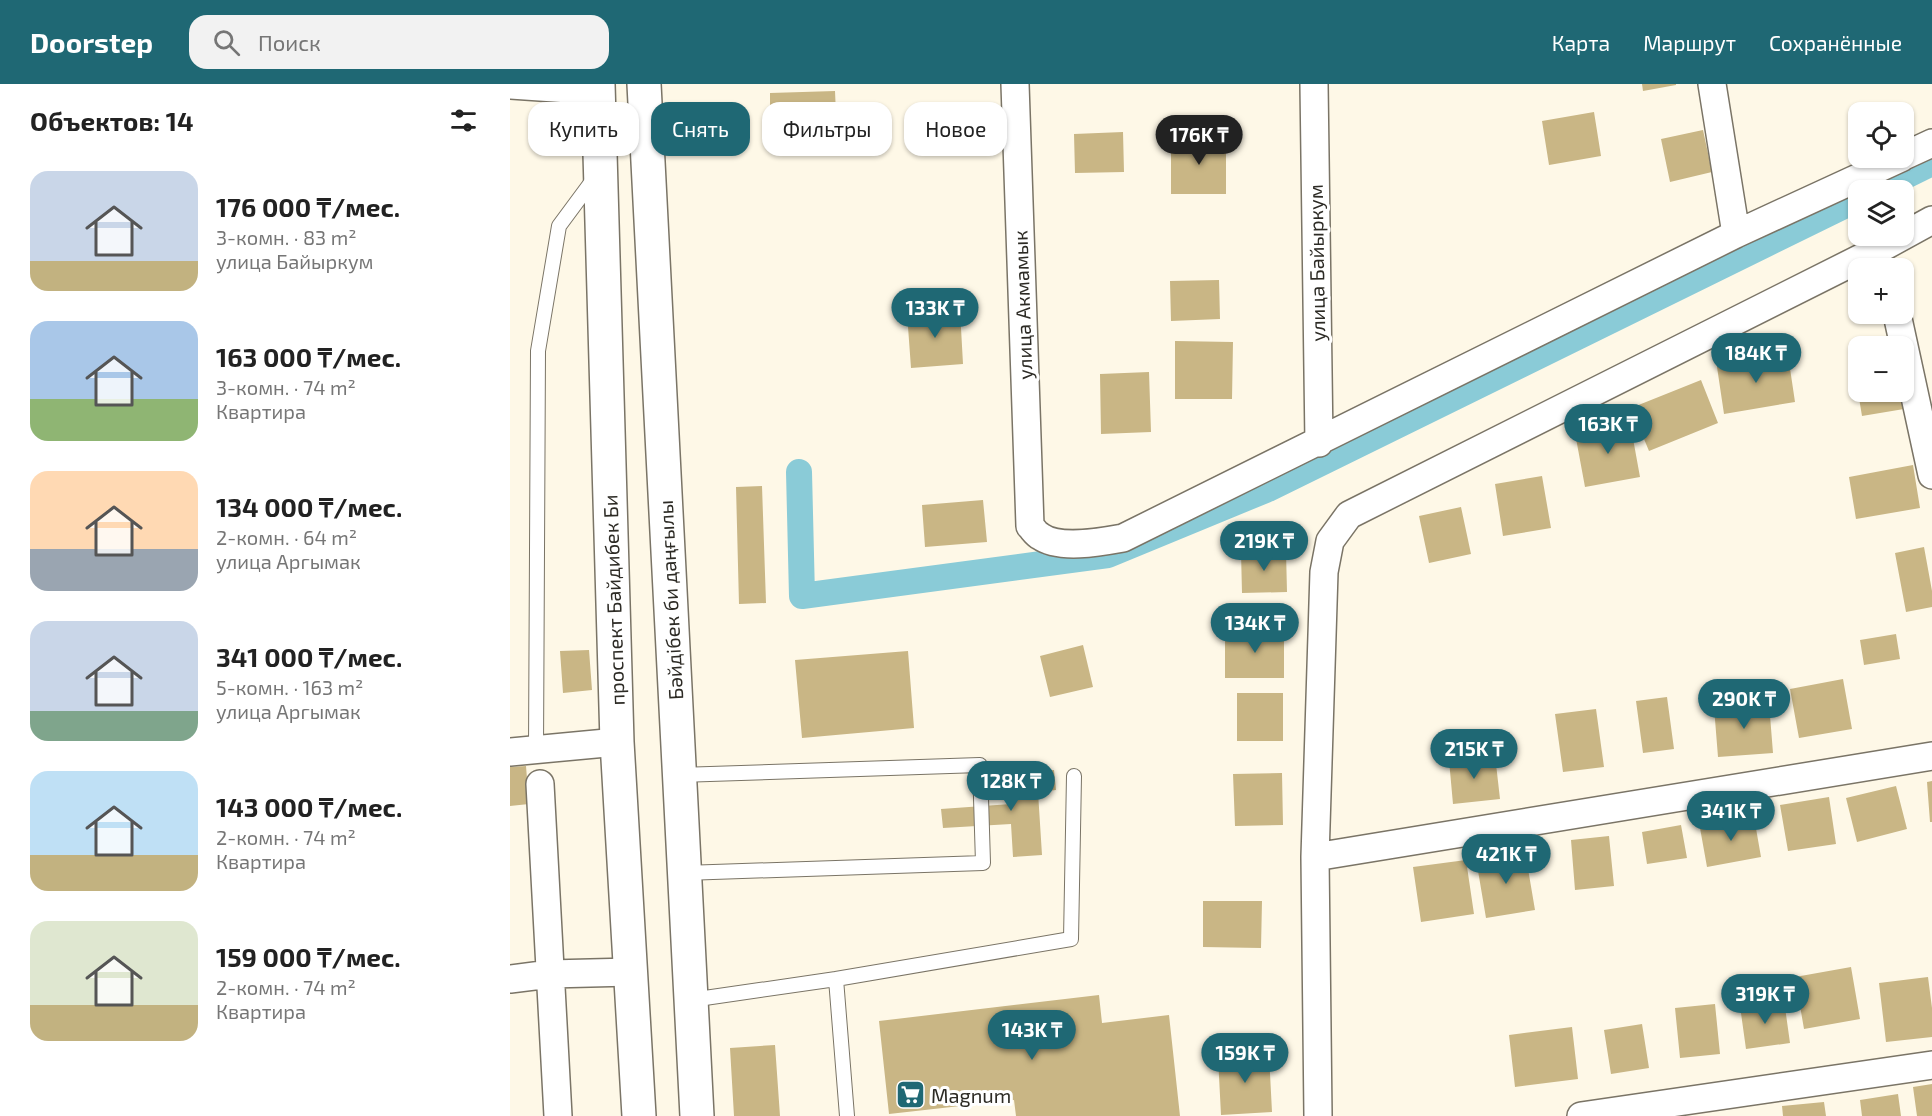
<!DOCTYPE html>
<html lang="ru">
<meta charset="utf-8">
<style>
:root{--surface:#fff;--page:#f2f2f2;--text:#222;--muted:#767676;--accent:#1f6874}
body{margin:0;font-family:"Exo 2",sans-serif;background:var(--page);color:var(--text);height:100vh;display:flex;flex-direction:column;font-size:22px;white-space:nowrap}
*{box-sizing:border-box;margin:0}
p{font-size:20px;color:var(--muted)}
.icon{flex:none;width:33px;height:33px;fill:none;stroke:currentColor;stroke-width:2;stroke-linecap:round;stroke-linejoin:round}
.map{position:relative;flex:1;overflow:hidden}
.drawer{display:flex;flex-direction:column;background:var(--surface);width:510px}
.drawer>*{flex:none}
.guide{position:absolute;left:18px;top:18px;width:570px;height:54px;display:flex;gap:12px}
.buttons{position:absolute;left:1338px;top:18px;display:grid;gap:12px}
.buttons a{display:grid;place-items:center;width:66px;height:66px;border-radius:12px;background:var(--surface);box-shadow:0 2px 4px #0004;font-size:30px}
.price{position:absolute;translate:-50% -51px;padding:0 14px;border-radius:21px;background:var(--accent);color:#fff;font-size:20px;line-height:39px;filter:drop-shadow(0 2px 3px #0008)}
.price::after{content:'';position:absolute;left:50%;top:36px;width:18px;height:14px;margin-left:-9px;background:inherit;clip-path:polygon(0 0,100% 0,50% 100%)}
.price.active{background:#222;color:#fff}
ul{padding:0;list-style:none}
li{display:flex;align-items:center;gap:18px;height:150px;padding:0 30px}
li span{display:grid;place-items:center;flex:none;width:168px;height:120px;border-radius:18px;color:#555}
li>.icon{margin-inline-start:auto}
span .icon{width:72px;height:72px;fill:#fffc;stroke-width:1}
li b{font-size:26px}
h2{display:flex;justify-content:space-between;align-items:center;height:72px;padding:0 30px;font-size:26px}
.tag{padding:0 21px;border-radius:18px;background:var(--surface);box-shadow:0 2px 4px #0004;font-size:21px;line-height:54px}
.tag.active{background:var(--accent);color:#fff}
header{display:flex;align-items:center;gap:36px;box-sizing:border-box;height:84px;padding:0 30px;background:var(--accent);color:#fff}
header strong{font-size:28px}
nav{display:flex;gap:33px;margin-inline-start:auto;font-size:21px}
.search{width:420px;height:54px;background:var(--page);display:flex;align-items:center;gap:15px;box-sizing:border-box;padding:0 21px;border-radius:18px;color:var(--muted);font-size:22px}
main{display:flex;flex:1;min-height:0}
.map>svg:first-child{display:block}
</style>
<header>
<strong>Doorstep</strong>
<div class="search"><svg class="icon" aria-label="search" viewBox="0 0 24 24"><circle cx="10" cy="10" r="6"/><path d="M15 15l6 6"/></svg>Поиск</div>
<nav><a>Карта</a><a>Маршрут</a><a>Сохранённые</a></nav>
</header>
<main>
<section class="drawer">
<h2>Объектов: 14<svg class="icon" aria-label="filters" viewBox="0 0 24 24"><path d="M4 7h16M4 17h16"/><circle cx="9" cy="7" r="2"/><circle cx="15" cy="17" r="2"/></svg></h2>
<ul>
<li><span style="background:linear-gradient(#c9d6e8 75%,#c2b280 0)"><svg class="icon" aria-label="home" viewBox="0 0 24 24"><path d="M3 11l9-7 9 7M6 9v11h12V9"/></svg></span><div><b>176 000 ₸/мес.</b><p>3-комн. · 83 m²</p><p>улица Байыркум</p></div></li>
<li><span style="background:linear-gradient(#a9c7e8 65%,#8fb573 0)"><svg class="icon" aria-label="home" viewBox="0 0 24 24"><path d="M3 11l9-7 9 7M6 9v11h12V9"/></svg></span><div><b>163 000 ₸/мес.</b><p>3-комн. · 74 m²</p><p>Квартира</p></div></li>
<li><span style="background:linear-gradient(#ffd9b3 65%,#9aa5b1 0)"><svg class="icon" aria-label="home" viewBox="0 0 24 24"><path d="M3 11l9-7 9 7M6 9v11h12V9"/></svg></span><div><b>134 000 ₸/мес.</b><p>2-комн. · 64 m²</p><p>улица Аргымак</p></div></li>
<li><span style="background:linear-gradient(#c9d6e8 75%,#7fa58c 0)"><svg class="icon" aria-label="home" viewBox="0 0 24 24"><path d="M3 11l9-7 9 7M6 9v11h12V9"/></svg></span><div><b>341 000 ₸/мес.</b><p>5-комн. · 163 m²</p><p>улица Аргымак</p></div></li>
<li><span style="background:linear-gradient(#bfe0f5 70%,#c2b280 0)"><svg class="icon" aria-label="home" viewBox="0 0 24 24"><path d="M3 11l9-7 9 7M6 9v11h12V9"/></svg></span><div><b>143 000 ₸/мес.</b><p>2-комн. · 74 m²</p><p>Квартира</p></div></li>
<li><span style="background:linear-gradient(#dfe7d0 70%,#c2b280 0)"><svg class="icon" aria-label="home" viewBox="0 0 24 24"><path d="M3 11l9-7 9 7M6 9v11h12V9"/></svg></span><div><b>159 000 ₸/мес.</b><p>2-комн. · 74 m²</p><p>Квартира</p></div></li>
</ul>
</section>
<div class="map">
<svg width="1422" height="1032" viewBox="0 0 1422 1032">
<rect width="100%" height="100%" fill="#fef8e7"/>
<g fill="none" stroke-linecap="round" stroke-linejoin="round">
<path stroke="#8acbd7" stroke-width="26" d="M1367,106L1422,79
M289,388L292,512L598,471L758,405L1348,115"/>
</g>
<path fill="#c9b685" d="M1132,0H1166V1L1133,7Z
M325,7L326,30L260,33V9Z
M1084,28L1091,72L1039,81L1032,37Z
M1193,46L1202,88L1160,98L1151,55Z
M613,48L614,88L565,89L564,50Z
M661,55H716V110H661Z
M709,196L710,235L661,237L660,197Z
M450,226L453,280L401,284L397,229Z
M665,257L723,258L722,315H665Z
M1278,271L1285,318L1214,330L1207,283Z
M1348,273V303H1347L1342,274Z
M639,288L641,348L591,350L590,290Z
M1191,296L1208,339L1139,367L1121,324Z
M1348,308H1391L1394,325L1352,332Z
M1120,338L1130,393L1075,403L1065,349Z
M1403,381L1410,424L1346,435L1339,393Z
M1032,392L1041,444L993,452L985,400Z
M252,402L256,519L229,520L226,403Z
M473,416L477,458L415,463L412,421Z
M951,423L961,470L919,479L909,432Z
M1414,463L1422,507V523L1396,528L1385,469Z
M776,467L777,508L732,509L731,468Z
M715,545H774V594H715Z
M1386,550L1390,575L1354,581L1350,556Z
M573,561L583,603L540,613L530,572Z
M79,566L82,606L53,609L50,567Z
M398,567L404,644L292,654L285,576Z
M1333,595L1342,645L1289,654L1280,605Z
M727,609H773V657H727Z
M1157,613L1164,665L1133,669L1126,617Z
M1259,619L1263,669L1208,673L1204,623Z
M1086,625L1094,683L1053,688L1045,630Z
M985,671L990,715L943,720L939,676Z
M16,682L19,720L0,722V683Z
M544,686L546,706L528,708L532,771L503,773L501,740L433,744L431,725L501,720L499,689Z
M772,689L773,741L725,742L723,690Z
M1422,697V738H1420L1417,698Z
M1386,702L1397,745L1347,758L1336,714Z
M1319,713L1326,760L1278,767L1270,721Z
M1244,733L1251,773L1197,783L1190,744Z
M1171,741L1177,774L1137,780L1132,748Z
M1099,752L1104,802L1065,806L1061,756Z
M1015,767L1025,826L976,834L966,775Z
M956,776L964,830L911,838L903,783Z
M693,817H752L751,864L693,863Z
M1341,883L1350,935L1294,945L1285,893Z
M1418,893L1422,924V953L1376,958L1369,899Z
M589,911L592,939L659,931L670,1032H506L504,1016L379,1030L369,937Z
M1274,916L1280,959L1236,965L1230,922Z
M1205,920L1210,970L1170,974L1165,924Z
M1132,940L1139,984L1101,990L1094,946Z
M1062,943L1068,995L1005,1003L999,951Z
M265,961L270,1032H224L220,964Z
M759,970L762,1028L711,1031L708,973Z
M1422,1000V1032H1407L1403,1003Z
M1388,1010L1391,1032H1352L1350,1016Z
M1314,1018L1316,1032H1273L1272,1022Z"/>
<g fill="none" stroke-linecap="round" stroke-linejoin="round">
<defs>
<path id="service" d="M26,666L28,267L49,142L86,92
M169,691L470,681L473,779L174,789
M326,895L561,855L564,692
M181,916L326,895L337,1032"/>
<path id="minor" d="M505,0L520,442C523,445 526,450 530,452C549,466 591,458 613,454L1226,150L1391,74
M804,0L809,359
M1202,0L1226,150
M0,1L88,7
M1394,72L1422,59
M1387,230L1422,391
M0,668L107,658
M30,700L48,1032
M805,773L1422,672
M0,895L40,890L121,888
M808,1032L805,773L814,488L820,457L839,431L1373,163L1422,136
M1071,1032L1422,981"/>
<path id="primary" d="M88,0L107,658L129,1032
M134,0L187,1032"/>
</defs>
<use href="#service" stroke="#7a7466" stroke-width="16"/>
<use href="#minor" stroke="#7a7466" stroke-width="30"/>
<use href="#primary" stroke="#7a7466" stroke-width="36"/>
<use href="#service" stroke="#fff" stroke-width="14"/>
<use href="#minor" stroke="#fff" stroke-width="27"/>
<use href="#primary" stroke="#fff" stroke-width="33"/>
</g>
<defs>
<symbol id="supermarket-square" viewBox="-11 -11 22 22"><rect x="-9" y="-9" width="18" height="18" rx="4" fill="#1f6874" stroke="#fff"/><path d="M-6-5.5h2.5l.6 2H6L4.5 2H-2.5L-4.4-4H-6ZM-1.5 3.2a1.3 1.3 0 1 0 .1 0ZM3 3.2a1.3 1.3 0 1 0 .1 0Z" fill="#fff"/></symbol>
</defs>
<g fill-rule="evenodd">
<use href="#supermarket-square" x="384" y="994" width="33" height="33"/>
</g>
<g text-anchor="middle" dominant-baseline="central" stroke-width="6" stroke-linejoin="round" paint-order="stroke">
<g font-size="20" fill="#2d2b25" stroke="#fff">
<text transform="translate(806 179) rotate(-91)">улица Байыркум</text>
<text transform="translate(512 221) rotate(-92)">улица Акмамык</text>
<text transform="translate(103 516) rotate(-92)">проспект Байдибек Би</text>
<text transform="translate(160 516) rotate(-93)">Бәйдібек би даңғылы</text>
</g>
<g font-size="20" fill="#2d2b25" stroke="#fff" text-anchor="start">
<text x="421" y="1011">Magnum</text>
</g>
</g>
</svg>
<div class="buttons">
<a><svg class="icon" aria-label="locate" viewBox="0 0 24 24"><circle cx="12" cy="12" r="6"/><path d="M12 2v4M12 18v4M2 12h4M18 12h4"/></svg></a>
<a><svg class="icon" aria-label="layers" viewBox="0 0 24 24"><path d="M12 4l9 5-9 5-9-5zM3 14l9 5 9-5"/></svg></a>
<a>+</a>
<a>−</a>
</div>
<b class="price active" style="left:689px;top:82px">176K ₸</b>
<b class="price" style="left:425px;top:255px">133K ₸</b>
<b class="price" style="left:1246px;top:300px">184K ₸</b>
<b class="price" style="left:1098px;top:371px">163K ₸</b>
<b class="price" style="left:754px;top:488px">219K ₸</b>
<b class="price" style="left:745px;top:570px">134K ₸</b>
<b class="price" style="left:1234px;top:646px">290K ₸</b>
<b class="price" style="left:964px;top:696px">215K ₸</b>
<b class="price" style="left:501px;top:728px">128K ₸</b>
<b class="price" style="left:1221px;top:758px">341K ₸</b>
<b class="price" style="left:996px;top:801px">421K ₸</b>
<b class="price" style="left:1255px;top:941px">319K ₸</b>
<b class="price" style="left:522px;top:977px">143K ₸</b>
<b class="price" style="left:735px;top:1000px">159K ₸</b>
<div class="guide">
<a class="tag">Купить</a>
<a class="tag active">Снять</a>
<a class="tag">Фильтры</a>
<a class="tag">Новое</a>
</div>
</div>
</main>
